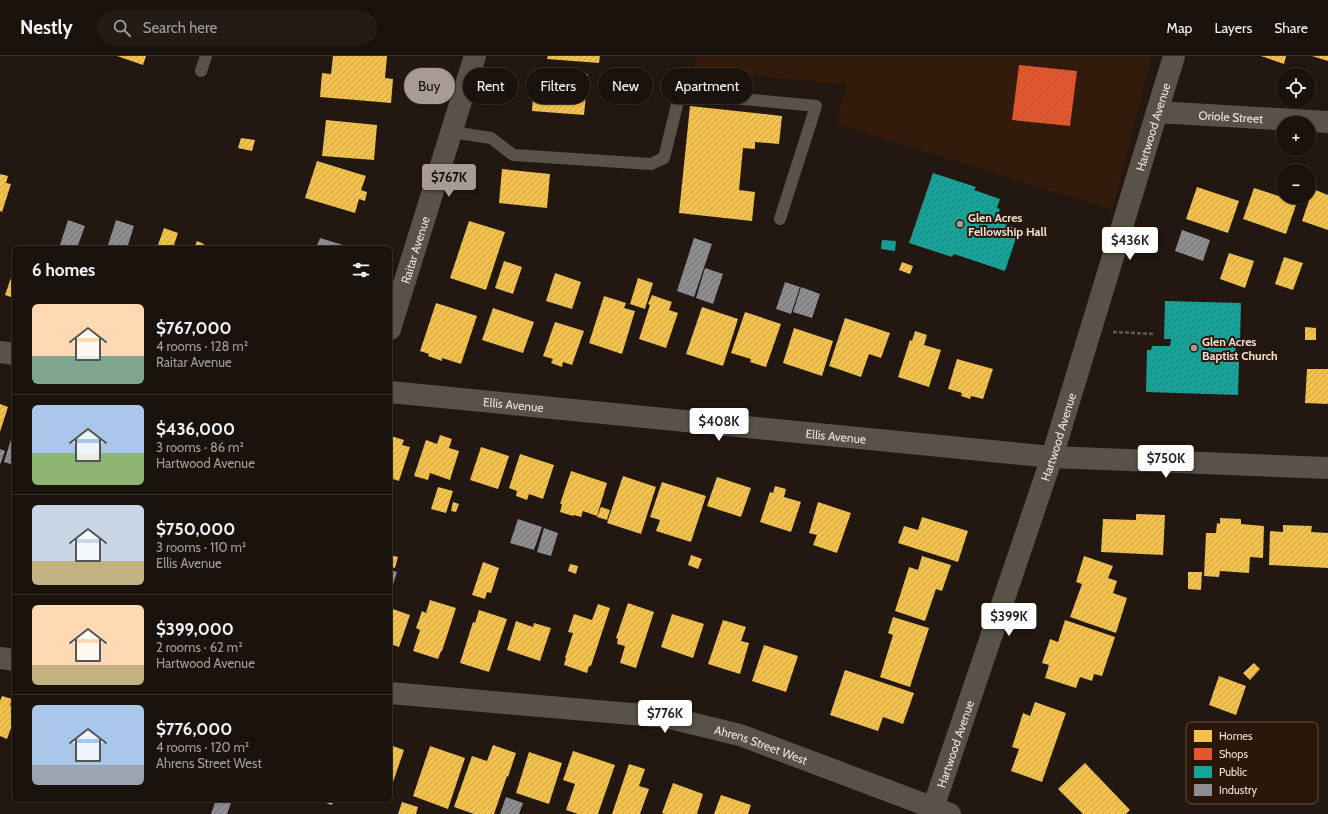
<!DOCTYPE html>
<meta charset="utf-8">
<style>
:root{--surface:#1a120d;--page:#231b16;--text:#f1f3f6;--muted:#9f9e9d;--line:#38322e;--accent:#a89b92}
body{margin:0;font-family:Cabin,sans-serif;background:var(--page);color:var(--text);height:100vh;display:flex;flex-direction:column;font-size:15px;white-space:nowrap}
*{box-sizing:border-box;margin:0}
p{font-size:13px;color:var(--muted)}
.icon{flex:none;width:22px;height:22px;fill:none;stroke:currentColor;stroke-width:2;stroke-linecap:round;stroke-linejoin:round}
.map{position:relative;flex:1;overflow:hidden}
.panel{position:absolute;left:12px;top:190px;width:380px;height:556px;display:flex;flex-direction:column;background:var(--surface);border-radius:6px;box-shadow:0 1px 3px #0004,0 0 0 1px var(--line)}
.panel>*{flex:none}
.guide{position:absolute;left:404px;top:12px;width:380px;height:36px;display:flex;gap:8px}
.fabs{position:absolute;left:1276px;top:12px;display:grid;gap:8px}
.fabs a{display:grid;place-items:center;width:40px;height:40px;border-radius:50%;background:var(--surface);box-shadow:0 1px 3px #0004,0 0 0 1px var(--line);font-size:20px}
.price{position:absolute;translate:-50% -34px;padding:0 9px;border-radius:4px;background:#fff;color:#222;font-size:13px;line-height:26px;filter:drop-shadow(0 1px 2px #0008)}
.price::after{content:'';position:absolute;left:50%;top:24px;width:12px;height:9px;margin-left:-6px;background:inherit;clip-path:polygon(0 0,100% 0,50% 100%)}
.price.current{background:var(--accent);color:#111}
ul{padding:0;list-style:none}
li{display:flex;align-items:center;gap:12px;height:100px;padding:0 20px}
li+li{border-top:1px solid var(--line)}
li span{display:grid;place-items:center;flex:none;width:112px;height:80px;border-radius:6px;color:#555}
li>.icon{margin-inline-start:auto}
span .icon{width:48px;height:48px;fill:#fffc;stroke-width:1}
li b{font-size:17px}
h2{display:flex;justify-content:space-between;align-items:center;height:48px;padding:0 20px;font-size:17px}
.tag{padding:0 14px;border-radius:18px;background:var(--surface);box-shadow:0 1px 3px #0004,0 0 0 1px var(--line);font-size:14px;line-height:36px}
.tag.current{background:var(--accent);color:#111}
header{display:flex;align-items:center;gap:24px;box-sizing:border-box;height:56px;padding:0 20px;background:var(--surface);border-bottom:1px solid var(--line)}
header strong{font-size:19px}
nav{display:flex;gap:22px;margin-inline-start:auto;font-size:14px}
.search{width:280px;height:36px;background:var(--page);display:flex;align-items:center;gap:10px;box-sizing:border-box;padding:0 14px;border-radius:22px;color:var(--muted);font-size:15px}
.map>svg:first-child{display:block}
</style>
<header>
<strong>Nestly</strong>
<div class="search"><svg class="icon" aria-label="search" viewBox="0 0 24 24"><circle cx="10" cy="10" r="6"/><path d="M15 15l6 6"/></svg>Search here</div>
<nav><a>Map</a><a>Layers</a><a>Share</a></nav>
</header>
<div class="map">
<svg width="1328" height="758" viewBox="0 0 1328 758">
<defs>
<pattern id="homes-hatch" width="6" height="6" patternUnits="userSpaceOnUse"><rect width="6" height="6" fill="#f2c14e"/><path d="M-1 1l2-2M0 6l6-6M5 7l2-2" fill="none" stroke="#c8a24b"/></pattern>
<pattern id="shops-hatch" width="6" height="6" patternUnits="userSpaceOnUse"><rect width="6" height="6" fill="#e4572e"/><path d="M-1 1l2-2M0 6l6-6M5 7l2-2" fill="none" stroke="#b55134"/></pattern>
<pattern id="public-hatch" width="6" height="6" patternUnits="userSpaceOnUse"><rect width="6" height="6" fill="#17a398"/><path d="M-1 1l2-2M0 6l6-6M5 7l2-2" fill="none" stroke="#26867e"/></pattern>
<pattern id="industry-hatch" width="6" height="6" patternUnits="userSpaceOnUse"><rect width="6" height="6" fill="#8d8d92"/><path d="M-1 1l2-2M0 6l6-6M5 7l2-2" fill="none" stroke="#757376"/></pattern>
</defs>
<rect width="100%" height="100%" fill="#231811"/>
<path fill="#331b0b" d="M697,0H1152L1112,154L836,68L847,29L693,13Z"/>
<path fill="url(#homes-hatch)" d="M117,0H146L143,9Z
M333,0H387L385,22L393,23L391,47L320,41L322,17L331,18Z
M548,0H600L599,7L547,3Z
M1261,0H1286L1284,8Z
M1312,0H1328V5Z
M535,13L588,18L584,59L532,55Z
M690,50L782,60L779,88L755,86V93L743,92L739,134L755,136L752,165L679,157Z
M326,64L377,69L374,104L322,100Z
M241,82L255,84L252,95L238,92Z
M317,105L366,120L361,134L367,136L365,145L359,143L355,157L305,142Z
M502,113L550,118L547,152L499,147Z
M0,118L8,120L6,127L11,128L2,156L0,155Z
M1197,131L1239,145L1228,177L1186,163Z
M1254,132L1297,146L1286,178L1243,163Z
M1313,133L1328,139V174L1302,165Z
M469,165L505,176L486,234L450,222Z
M164,172L178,177L173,192H157Z
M197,185L204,188L203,192H194Z
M1229,197L1254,205L1245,232L1220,223Z
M1284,201L1303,207L1293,234L1275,228Z
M504,205L522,211L513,238L495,232Z
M902,206L913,210L910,218L899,214Z
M14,213V242L5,239Z
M555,217L581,226L572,253L546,245Z
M638,222L653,227L645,253L630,248Z
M652,239L672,246L669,254L678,257L666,292L639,283L650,249L648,248Z
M604,240L626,247L624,252L635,255L622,298L589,287Z
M436,247L477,260L461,308L442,302V305L428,300L429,298L420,295Z
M702,251L738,263L723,310L686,298Z
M493,252L534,266L523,297L482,284Z
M745,256L781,268L766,311L750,306L751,303L731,297Z
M845,262L890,277L881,302L869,298L861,321L829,310Z
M555,266L584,275L572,309L563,306L562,311L551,307L553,303L543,300Z
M1305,271L1316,272V284H1305Z
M794,272L833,285L822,320L783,307Z
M915,275L927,279L924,289L941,294L929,331L898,321L910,284L912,285Z
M957,303L993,313L983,343L971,340L970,343L961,340L962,337L948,333Z
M1307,313H1328V348L1305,347Z
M0,348L8,351L0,376Z
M440,379L452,383L449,392L459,395L450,424L430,417L428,424L414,420L426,384L437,388Z
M391,380L404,384L402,389L410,391L399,425L390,422Z
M481,391L509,400L498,433L470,424Z
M520,398L554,409L543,443L529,438L527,444L516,440L517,435L509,432Z
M571,415L607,427L597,460L583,455L581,461L574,459L573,460L560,456L562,448H560Z
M623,420L656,431L641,478L607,467Z
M717,421L751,432L741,461L707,450Z
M662,426L706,440L691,486L656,475L660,464L650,461Z
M775,430L786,433L784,441L801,446L791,476L760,466L770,436L773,437Z
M438,431L453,435L446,457L431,453Z
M453,446L459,448L456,456L451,455Z
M818,446L851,457L837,497L813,489L817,479L809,477Z
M601,451L610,454L607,464L597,461Z
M1136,458L1165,459L1163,499L1101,496L1103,463L1136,464Z
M922,461L968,475L958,506L898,487L904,470L918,474Z
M1220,462L1241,463V468L1264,470L1263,502L1250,501L1249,517L1220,515L1219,521L1204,520L1206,477H1216L1217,467L1220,468Z
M1283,469L1312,470L1311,476L1328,477V512L1269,509L1270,475L1283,476Z
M390,499L398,501L395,512L390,511Z
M691,499L702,503L698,513L688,509Z
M922,500L951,509L942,535L936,533L925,565L895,555L909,511L918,514Z
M1084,500L1113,510L1108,522L1117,525L1113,537L1127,542L1116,577L1070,561L1082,528L1076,526Z
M483,506L499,512L491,537L487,536L485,543L472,539Z
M570,508L578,510L576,518L568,515Z
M1188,516H1202L1201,534L1188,533Z
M430,544L456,552L442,595H441L438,603L413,595L420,574L416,572L422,555L426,557Z
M628,547L654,556L636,612L620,607L625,590L617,588L618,583L616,582Z
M598,548L610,552L591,610H589L587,617L564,609L566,602H565L573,577L568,576L574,558L592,564Z
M390,552L410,559L399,591L390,588Z
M479,554L507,563L489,616L460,607L473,566L475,567Z
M672,558L704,568L693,602L661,591Z
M893,561L929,572L910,631L880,621L893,579L888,577Z
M723,564L746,571L741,585L749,587L740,618L708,608Z
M1065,564L1115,581L1102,620L1094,618L1092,625L1080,621L1076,632L1045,622L1049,609L1042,607L1050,583L1058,586Z
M516,565L533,571L534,567L551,572L540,605L507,594Z
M764,589L798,600L786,636L752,625Z
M1254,607L1260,613L1250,624L1243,617Z
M845,614L914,637L903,668L883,661L878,675L830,659Z
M1219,620L1246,630L1236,659L1209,649Z
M2,640L12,643L10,649L14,650V664L7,683L0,680V645Z
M1035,646L1066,657L1042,726L1011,715L1019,693L1012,691L1023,657L1030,660Z
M390,689L404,694L390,735Z
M493,689L516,697L508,721L507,720L494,758H474L454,751L472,700L487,705Z
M430,690L465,702L448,753L413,740Z
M573,695L615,709L598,758H578L566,754L575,728L563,724Z
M529,696L562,707L549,748L516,737Z
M1085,707L1130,754L1126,758H1083L1058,733Z
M629,708L645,713L639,730L649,733L640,758H612Z
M673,727L703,738L697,758H665L662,757Z
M721,739L751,749L748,758H714Z
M317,744H334L332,749Z
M402,746L418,751L416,758H398Z"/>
<path fill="url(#shops-hatch)" d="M1019,9L1077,15L1070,70L1012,64Z"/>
<path fill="url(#public-hatch)" d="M933,117L976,131L974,134L1000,143L997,152L1000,153L996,165L1013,171L1009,180L1016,182L1005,215L954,198L952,201L909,187Z
M882,184L896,185L895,195L881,193Z
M1165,245L1241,247L1240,285H1236L1235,305H1239L1238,339L1146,336L1147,294H1151L1152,290H1170L1171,283H1164Z"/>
<path fill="url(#industry-hatch)" d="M68,164L85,170L77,192H59Z
M116,164L134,170L127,192H107Z
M1182,174L1210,184L1203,205L1175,195Z
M320,182L346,190L345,192H316Z
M694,182L712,188L694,241L677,235Z
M705,212L723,218L713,248L696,242Z
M785,226L800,231L791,258L776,253Z
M801,231L820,238L812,262L793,256Z
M12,380L14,381V409L4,406Z
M0,393L5,395L0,409Z
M518,463L542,471L534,494L510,487Z
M544,472L558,477L551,500L537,496Z
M390,514L397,516L390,538Z
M506,741L523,747L519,758H500Z
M216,744H232L227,758H211Z"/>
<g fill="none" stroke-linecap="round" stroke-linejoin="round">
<path stroke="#605952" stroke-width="2.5" stroke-dasharray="4 2" stroke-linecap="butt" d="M1113,276L1155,278"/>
<path stroke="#595248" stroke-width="12" d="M201,15L206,0
M452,76L491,82L513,99L651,108L664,102L680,37L816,50L780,163"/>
<g stroke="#595248" stroke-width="22">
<path id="s1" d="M1157,56L1328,66"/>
<path id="s2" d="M390,273L475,0"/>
<path d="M0,296L14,298"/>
<path id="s3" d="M390,336L1052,401L1328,412"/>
<path d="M0,602L14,604"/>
<path id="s4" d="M390,637L666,661L740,679L950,758"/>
<path id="s5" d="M931,758L1052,401L1174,0"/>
</g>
</g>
<g fill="#a89b92" stroke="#2b1709" stroke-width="1.5">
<circle cx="960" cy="168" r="4"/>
<circle cx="1194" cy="292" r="4"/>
</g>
<g text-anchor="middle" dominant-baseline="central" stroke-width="4" stroke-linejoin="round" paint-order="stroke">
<g font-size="12" fill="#f0e1d8" stroke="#2b1709">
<text stroke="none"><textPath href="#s1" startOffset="74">Oriole Street</textPath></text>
<text stroke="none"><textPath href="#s5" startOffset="722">Hartwood Avenue</textPath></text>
<text stroke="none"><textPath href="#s2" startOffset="83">Raitar Avenue</textPath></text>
<text stroke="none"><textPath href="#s3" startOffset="124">Ellis Avenue</textPath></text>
<text stroke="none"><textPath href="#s3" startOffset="448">Ellis Avenue</textPath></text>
<text stroke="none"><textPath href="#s5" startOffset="398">Hartwood Avenue</textPath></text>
<text stroke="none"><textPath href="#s5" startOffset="74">Hartwood Avenue</textPath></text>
<text stroke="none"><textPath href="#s4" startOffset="376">Ahrens Street West</textPath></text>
</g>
<g font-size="12" font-weight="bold" fill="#f0e1d8" stroke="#2b1709" text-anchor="start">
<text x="968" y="161">Glen Acres<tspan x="968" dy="14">Fellowship Hall</tspan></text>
<text x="1202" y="285">Glen Acres<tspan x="1202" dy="14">Baptist Church</tspan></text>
</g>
</g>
<rect x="1186" y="666" width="132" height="82" rx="6" fill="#2b1709" stroke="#665447" stroke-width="1"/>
<rect x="1194" y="674" width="18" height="12" fill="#f2c14e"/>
<rect x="1194" y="692" width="18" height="12" fill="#e4572e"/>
<rect x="1194" y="710" width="18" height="12" fill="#17a398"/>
<rect x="1194" y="728" width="18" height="12" fill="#8d8d92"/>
<g font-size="11" fill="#f0e1d8">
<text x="1219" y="684">Homes</text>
<text x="1219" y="702">Shops</text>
<text x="1219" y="720">Public</text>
<text x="1219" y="738">Industry</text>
</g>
</svg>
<div class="fabs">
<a><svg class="icon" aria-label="locate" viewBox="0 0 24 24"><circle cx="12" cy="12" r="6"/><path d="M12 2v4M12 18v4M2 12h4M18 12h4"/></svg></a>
<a>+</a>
<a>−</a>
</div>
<b class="price current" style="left:449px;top:142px">$767K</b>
<b class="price" style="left:1130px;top:205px">$436K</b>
<b class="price" style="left:719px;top:386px">$408K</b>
<b class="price" style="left:1166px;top:423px">$750K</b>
<b class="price" style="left:1009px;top:581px">$399K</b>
<b class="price" style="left:665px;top:678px">$776K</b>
<div class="guide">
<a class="tag current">Buy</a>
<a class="tag">Rent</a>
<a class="tag">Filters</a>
<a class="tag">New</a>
<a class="tag">Apartment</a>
</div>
<section class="panel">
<h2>6 homes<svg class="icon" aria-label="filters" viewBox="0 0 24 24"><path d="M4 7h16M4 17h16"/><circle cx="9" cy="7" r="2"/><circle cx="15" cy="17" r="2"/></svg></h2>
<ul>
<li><span style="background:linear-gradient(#ffd9b3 65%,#7fa58c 0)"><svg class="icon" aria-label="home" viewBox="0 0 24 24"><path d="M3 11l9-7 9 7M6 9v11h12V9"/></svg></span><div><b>$767,000</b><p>4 rooms · 128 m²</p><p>Raitar Avenue</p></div></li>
<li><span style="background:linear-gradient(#a9c7e8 60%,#8fb573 0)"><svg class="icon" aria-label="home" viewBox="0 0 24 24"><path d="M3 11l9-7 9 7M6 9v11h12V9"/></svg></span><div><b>$436,000</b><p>3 rooms · 86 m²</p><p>Hartwood Avenue</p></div></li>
<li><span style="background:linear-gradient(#c9d6e8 70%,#c2b280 0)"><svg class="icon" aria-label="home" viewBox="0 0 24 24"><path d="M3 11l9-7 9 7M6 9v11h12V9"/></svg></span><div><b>$750,000</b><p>3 rooms · 110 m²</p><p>Ellis Avenue</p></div></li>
<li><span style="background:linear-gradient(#ffd9b3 75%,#c2b280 0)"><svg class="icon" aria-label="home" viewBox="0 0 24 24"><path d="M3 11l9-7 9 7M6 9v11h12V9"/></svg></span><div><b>$399,000</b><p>2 rooms · 62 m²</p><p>Hartwood Avenue</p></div></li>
<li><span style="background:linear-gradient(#a9c7e8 75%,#9aa5b1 0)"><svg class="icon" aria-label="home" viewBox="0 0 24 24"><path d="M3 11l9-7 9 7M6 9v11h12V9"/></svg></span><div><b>$776,000</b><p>4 rooms · 120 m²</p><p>Ahrens Street West</p></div></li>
</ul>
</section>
</div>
